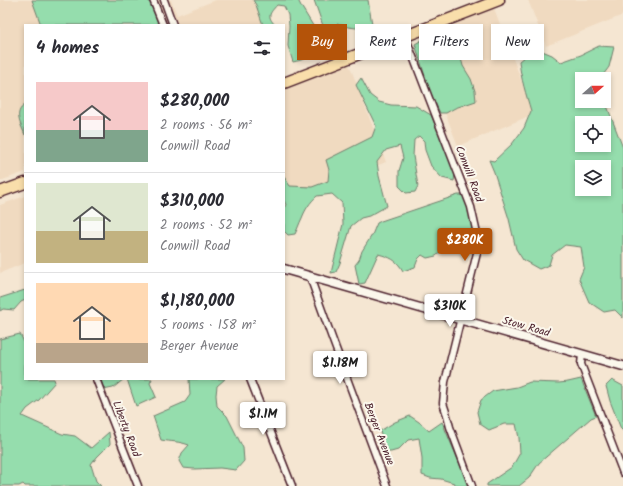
<!DOCTYPE html>
<meta charset="utf-8">
<style>
:root{--surface:#fff;--page:#f2f2f3;--text:#2b2b33;--muted:#7c7c81;--line:#e1e1e2;--accent:#b45309}
body{margin:0;font-family:Kalam,sans-serif;background:var(--page);color:var(--text);height:100vh;display:flex;flex-direction:column;font-size:15px;white-space:nowrap}
*{box-sizing:border-box;margin:0}
p{font-size:13px;color:var(--muted)}
.icon{flex:none;width:22px;height:22px;fill:none;stroke:currentColor;stroke-width:2;stroke-linecap:round;stroke-linejoin:round}
.map{position:relative;flex:1;overflow:hidden}
.panel{position:absolute;left:24px;top:24px;width:261px;height:356px;display:flex;flex-direction:column;background:var(--surface);border-radius:0px;box-shadow:0 2px 6px #0003}
.panel>*{flex:none}
.banner{position:absolute;left:297px;top:24px;width:266px;height:36px;display:flex;gap:8px}
.needle{width:26px;rotate:69deg}
.controls{position:absolute;left:575px;top:72px;display:grid;gap:8px}
.controls a{display:grid;place-items:center;width:36px;height:36px;border-radius:0px;background:var(--surface);box-shadow:0 2px 6px #0003;font-size:20px}
.price{position:absolute;translate:-50% -34px;padding:0 9px;border-radius:4px;background:#fff;color:#222;font-size:13px;line-height:26px;filter:drop-shadow(0 1px 2px #0008)}
.price::after{content:'';position:absolute;left:50%;top:24px;width:12px;height:9px;margin-left:-6px;background:inherit;clip-path:polygon(0 0,100% 0,50% 100%)}
.price.current{background:var(--accent);color:#fff}
ul{padding:0;list-style:none}
li{display:flex;align-items:center;gap:12px;height:100px;padding:0 12px}
li+li{border-top:1px solid var(--line)}
li span{display:grid;place-items:center;flex:none;width:112px;height:80px;border-radius:0px;color:#555}
li>.icon{margin-inline-start:auto}
span .icon{width:48px;height:48px;fill:#fffc;stroke-width:1}
li b{font-size:17px}
h2{display:flex;justify-content:space-between;align-items:center;height:48px;padding:0 12px;font-size:17px}
.chip{padding:0 14px;border-radius:0px;background:var(--surface);box-shadow:0 2px 6px #0003;font-size:14px;line-height:36px}
.chip.current{background:var(--accent);color:#fff}
.map>svg:first-child{display:block}
</style>
<div class="map">
<svg width="623" height="486" viewBox="0 0 623 486">
<rect width="100%" height="100%" fill="#f5e6d2"/>
<filter id="ink" filterUnits="userSpaceOnUse"><feTurbulence type="fractalNoise" baseFrequency=".025" numOctaves="2"/><feDisplacementMap in="SourceGraphic" scale="8" xChannelSelector="R" yChannelSelector="G"/><feConvolveMatrix kernelMatrix="1 2 1 2 8 2 1 2 1" color-interpolation-filters="sRGB"/></filter>
<g filter="url(#ink)">
<path fill="#f0dac0" d="M0,0H171L177,15L216,0H253L256,5L263,25H25V172L0,181Z
M528,0H623V15L546,46Z
M492,3L534,114L458,146L441,102L469,91L442,22Z
M346,59L351,69L386,162L287,202L284,194V83Z
M25,196V263L0,273V205Z"/>
<path fill="#95ddad" stroke="#707e6c" fill-rule="evenodd" d="M32,0H153L162,25H41Z
M253,0H298L301,6L315,29L319,49C314,57 302,60 293,62L288,46L289,26L288,15L284,6L277,5C269,14 267,16 275,25H263L256,5Z
M314,0H368L372,24L356,28L348,27L337,24L342,49L335,47L329,43Z
M448,29L456,39L463,66L471,79L475,91L476,101L455,108L446,113H440L429,89L415,44L436,32Z
M599,46L614,47L609,67L600,79H582V101H604V98L623,148V318L615,310L604,312L589,302L579,279L584,267L581,247L565,245L552,255L549,265L539,269L523,260L516,249L509,219L494,172L489,160L494,161L512,144L524,128L531,111C526,94 521,79 519,61L535,48L552,55L561,62L581,55ZM582,123H604V145H582ZM582,167H604V189H582Z
M361,78L370,95L379,102L391,105L416,106L431,115L455,173L454,181L442,178L431,166L425,150L424,141L419,136L414,140L413,156L418,186L415,192L406,193L399,186V171L403,158L400,146L386,150L377,162L379,176L387,206L369,216L361,218L351,226L340,263L336,272L331,273L343,224L342,203L332,194L317,196C310,202 305,210 302,218C299,224 298,228 295,234L288,235L284,231V208L286,205L284,200V177L290,186L312,187L328,181L329,170L326,160L372,137L376,126L356,85Z
M25,105V135C21,125 13,112 25,105Z
M458,195H463C468,209 479,232 472,246L458,244L444,249L436,256L427,258L422,255L418,259L415,267L403,271C397,260 390,257 378,254L365,283L359,284L355,265L359,260L362,251L372,235L377,223L381,221Z
M25,290V300L21,302L14,310L3,309L0,311V298Z
M20,334L25,344V366L24,368H25V379H54L55,382L39,400L27,409L22,416L62,434L75,436L91,448L109,432L110,444L97,457L91,465L96,481L101,486H25L23,484L19,486H0V339Z
M101,379H124L113,388L103,390Z
M127,379H152L150,383L156,397L136,406Z
M189,379H225L217,386L216,395L217,406L227,416L243,448L244,461L236,470L220,468L194,469L183,468L179,461L182,453L189,445C178,441 172,442 161,440L153,416L185,402L190,395Z
M581,379L596,416L591,418L539,463L529,478L519,486H487V484L512,467L520,453L519,438L516,424H504L489,430L480,424L477,412L481,400L493,391L517,387L530,382L559,383L568,382Z
M612,380L623,386V431L621,429L610,401L606,386Z
M410,416L419,422L429,431L442,422L469,486H458L454,483L441,479L430,478L422,475V458L419,438L408,440L398,450L391,452H385L380,431L395,422Z"/>
<g fill="none" stroke-linecap="round" stroke-linejoin="round">
<defs>
<path id="minor" d="M153,0L163,25
M164,0L173,25
M405,36L471,207L477,234V253L445,382L443,403L446,412L450,427L472,486
M310,277L332,338L387,486
M582,355L581,364L623,473
M96,379L138,486
M250,379L292,486"/>
<path id="tertiary" d="M284,269L623,366"/>
<path id="primary" d="M284,83L499,0
M0,192L25,183"/>
</defs>
<use href="#minor" stroke="#4a1f2b" stroke-width="9"/>
<use href="#tertiary" stroke="#4a1f2b" stroke-width="11"/>
<use href="#primary" stroke="#4a1f2b" stroke-width="13"/>
<use href="#minor" stroke="#fbf7ec" stroke-width="6"/>
<use href="#tertiary" stroke="#fbf7ec" stroke-width="8"/>
<use href="#primary" stroke="#f9deab" stroke-width="10"/>
</g>
</g>
<g text-anchor="middle" dominant-baseline="central" stroke-width="4" stroke-linejoin="round" paint-order="stroke">
<g font-size="11" fill="#4a1f2b" stroke="#fbf7ec">
<text transform="translate(469 174) rotate(69)">Conwill Road</text>
<text transform="translate(526 327) rotate(16)">Stow Road</text>
<text transform="translate(126 429) rotate(69)">Liberty Road</text>
<text transform="translate(379 434) rotate(69)">Berger Avenue</text>
</g>
</g>
</svg>
<div class="controls">
<a><svg class="needle" viewBox="-14 -14 28 28"><path d="M0-13l5 13h-10z" fill="#e53935"/><path d="M0 13l5-13h-10z" fill="#7c7c81"/></svg></a>
<a><svg class="icon" aria-label="locate" viewBox="0 0 24 24"><circle cx="12" cy="12" r="6"/><path d="M12 2v4M12 18v4M2 12h4M18 12h4"/></svg></a>
<a><svg class="icon" aria-label="layers" viewBox="0 0 24 24"><path d="M12 4l9 5-9 5-9-5zM3 14l9 5 9-5"/></svg></a>
</div>
<b class="price current" style="left:465px;top:262px">$280K</b>
<b class="price" style="left:450px;top:328px">$310K</b>
<b class="price" style="left:340px;top:385px">$1.18M</b>
<b class="price" style="left:263px;top:436px">$1.1M</b>
<div class="banner">
<a class="chip current">Buy</a>
<a class="chip">Rent</a>
<a class="chip">Filters</a>
<a class="chip">New</a>
</div>
<section class="panel">
<h2>4 homes<svg class="icon" aria-label="filters" viewBox="0 0 24 24"><path d="M4 7h16M4 17h16"/><circle cx="9" cy="7" r="2"/><circle cx="15" cy="17" r="2"/></svg></h2>
<ul>
<li><span style="background:linear-gradient(#f6c9c9 60%,#7fa58c 0)"><svg class="icon" aria-label="home" viewBox="0 0 24 24"><path d="M3 11l9-7 9 7M6 9v11h12V9"/></svg></span><div><b>$280,000</b><p>2 rooms · 56 m²</p><p>Conwill Road</p></div></li>
<li><span style="background:linear-gradient(#dfe7d0 60%,#c2b280 0)"><svg class="icon" aria-label="home" viewBox="0 0 24 24"><path d="M3 11l9-7 9 7M6 9v11h12V9"/></svg></span><div><b>$310,000</b><p>2 rooms · 52 m²</p><p>Conwill Road</p></div></li>
<li><span style="background:linear-gradient(#ffd9b3 75%,#b9a48a 0)"><svg class="icon" aria-label="home" viewBox="0 0 24 24"><path d="M3 11l9-7 9 7M6 9v11h12V9"/></svg></span><div><b>$1,180,000</b><p>5 rooms · 158 m²</p><p>Berger Avenue</p></div></li>
</ul>
</section>
</div>
